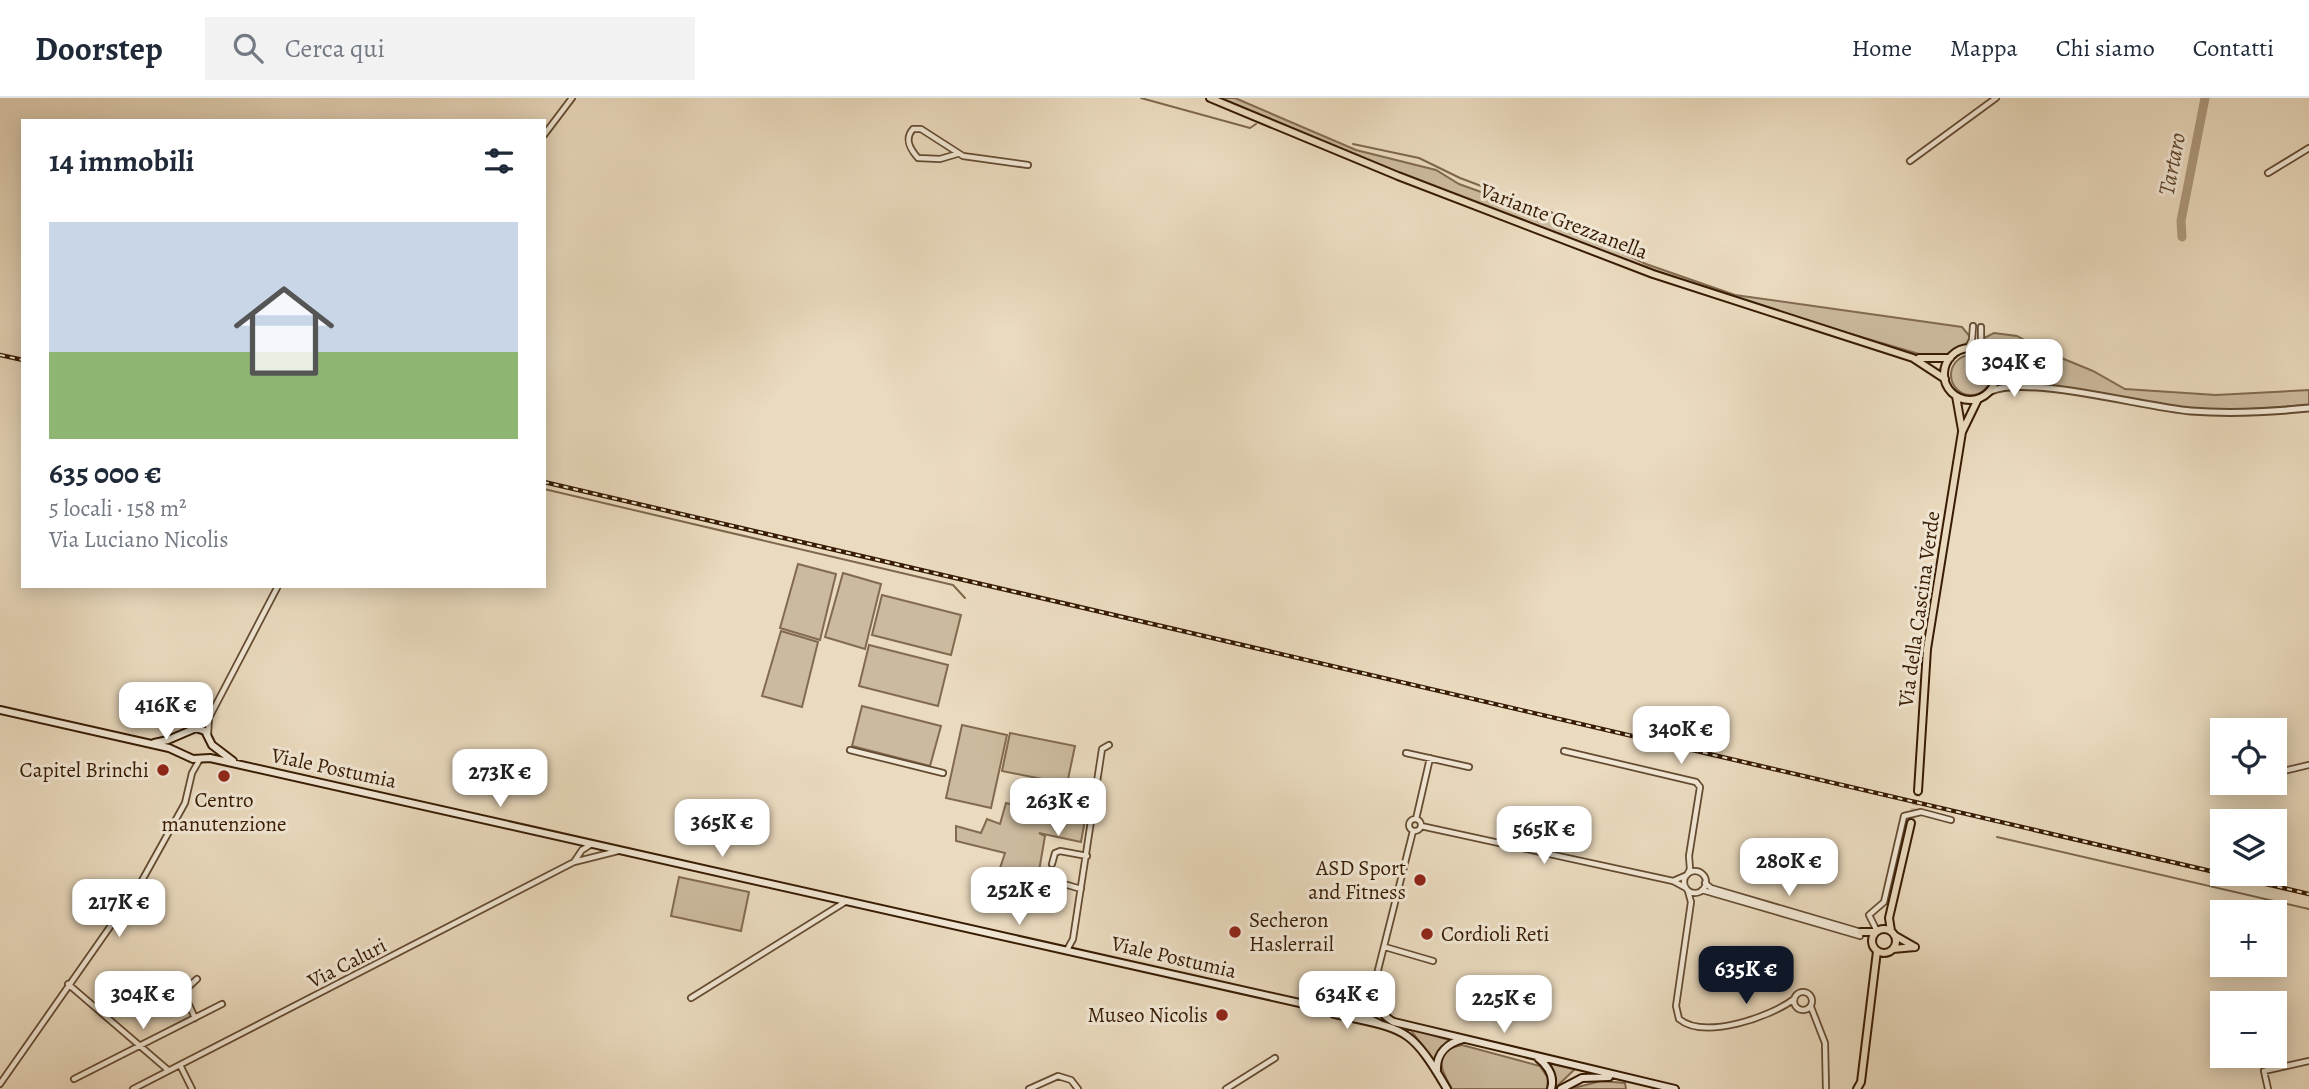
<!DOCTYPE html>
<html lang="it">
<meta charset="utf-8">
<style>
:root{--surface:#fff;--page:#f2f2f3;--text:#1f2937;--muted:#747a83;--line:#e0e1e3;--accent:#111827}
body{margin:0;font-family:Alegreya,serif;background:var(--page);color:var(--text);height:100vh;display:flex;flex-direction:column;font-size:26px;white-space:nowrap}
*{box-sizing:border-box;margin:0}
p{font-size:23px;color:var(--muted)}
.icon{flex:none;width:38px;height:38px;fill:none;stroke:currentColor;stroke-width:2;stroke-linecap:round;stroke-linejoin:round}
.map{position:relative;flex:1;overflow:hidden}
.details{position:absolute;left:21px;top:21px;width:525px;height:469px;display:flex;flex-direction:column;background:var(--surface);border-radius:0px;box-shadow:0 4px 18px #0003}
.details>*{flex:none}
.buttons{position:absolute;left:2210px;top:620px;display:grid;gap:14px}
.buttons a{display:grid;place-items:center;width:77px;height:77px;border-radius:0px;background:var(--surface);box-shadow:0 4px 18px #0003;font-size:35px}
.price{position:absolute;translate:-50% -60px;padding:0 16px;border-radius:14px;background:#fff;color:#222;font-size:23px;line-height:46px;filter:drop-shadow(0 2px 4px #0008)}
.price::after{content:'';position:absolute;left:50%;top:42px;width:21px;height:16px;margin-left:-10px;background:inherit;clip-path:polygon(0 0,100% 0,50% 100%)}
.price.active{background:var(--accent);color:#fff}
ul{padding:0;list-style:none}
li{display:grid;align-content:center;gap:14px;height:371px;padding:0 28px}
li+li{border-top:2px solid var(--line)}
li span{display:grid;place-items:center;height:217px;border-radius:0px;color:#555}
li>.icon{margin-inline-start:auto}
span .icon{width:126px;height:126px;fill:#fffc;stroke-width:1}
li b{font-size:30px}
h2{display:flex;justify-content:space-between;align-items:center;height:84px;padding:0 28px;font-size:30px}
header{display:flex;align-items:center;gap:42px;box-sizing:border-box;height:98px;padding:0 35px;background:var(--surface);border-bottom:2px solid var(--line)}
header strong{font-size:33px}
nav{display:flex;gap:38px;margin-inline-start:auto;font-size:24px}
.search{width:490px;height:63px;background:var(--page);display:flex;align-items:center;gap:18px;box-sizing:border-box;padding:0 24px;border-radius:0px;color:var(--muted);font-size:26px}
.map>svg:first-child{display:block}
</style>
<header>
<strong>Doorstep</strong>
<div class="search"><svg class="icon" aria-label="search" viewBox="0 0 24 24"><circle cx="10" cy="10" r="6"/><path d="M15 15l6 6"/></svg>Cerca qui</div>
<nav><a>Home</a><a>Mappa</a><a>Chi siamo</a><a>Contatti</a></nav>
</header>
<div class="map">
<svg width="2309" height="991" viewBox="0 0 2309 991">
<rect width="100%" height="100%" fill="#eadabe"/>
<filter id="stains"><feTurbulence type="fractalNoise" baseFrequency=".00286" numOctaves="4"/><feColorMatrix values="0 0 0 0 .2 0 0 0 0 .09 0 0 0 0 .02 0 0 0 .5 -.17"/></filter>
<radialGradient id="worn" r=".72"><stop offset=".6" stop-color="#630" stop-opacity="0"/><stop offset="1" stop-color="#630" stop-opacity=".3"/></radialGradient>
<path fill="#ccba9e" stroke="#826a50" stroke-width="2" d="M1221,0H1235L1356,52L1436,72L1459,86L1553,120L1646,166L1735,197L1962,229L1971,240C1965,253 1949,258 1936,261L1746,205L1565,140L1356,58Z
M1994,235L2017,238L2042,252L2093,273L2125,291L2216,297L2309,292V307L2218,313L2136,304L2038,287L2010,278L1984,251V240Z
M1951 277a20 20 0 1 1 40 0a20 20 0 1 1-40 0Z
M798,466L836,476L820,542L780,530Z
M843,475L881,486L865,551L825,539Z
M882,497L961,517L951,557L872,537Z
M781,533L818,544L802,609L762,598Z
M869,547L948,567L938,608L859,588Z
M862,608L941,628L930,668L852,648Z
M962,627L1007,637L991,710L946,700Z
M1010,635L1075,648L1067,686L1002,673Z
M1006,705L1038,713L1037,725L1041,707L1086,716L1081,744L1039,735L1045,738L1034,802L995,785L1005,755L956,743V728L981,735L987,721L1000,726Z
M679,779L749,794L741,833L671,818Z
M1409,930L1452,943L1443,949L1435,963Z
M1462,947L1540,968L1548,980L1547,991H1452C1444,976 1434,963 1450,950Z
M1546,965L1573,970L1575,971L1554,991Z
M1601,983L1625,985L1626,991H1570Z"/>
<path fill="#ad997e" stroke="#7e674c" stroke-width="2" d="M1009,774L1034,781L1032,793L1016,788L1011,791L1007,782Z"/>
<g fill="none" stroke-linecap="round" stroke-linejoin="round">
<path stroke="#7e674c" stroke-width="2" d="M1141,0L1250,30L1256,26
M1353,46L1419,60L1460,80L1561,118
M1567,120L1622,150
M544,391L953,487L965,500
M1997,739L2309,811"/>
<path stroke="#ad997e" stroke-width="9" d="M2182,139L2181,123L2205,0"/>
<path stroke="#c6b498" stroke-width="6" stroke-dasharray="6 3" stroke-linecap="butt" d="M1911,725L1918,693"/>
<defs>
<path id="minor" d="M544,37L572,0
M957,56L940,61L918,60C910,51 904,41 913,31H921L963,58L1028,67
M1910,63L1996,0
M2268,75L2309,50
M1967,251L1972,242L1973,228
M1981,253V229
M195,630L210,618L278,488
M208,637L209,619
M850,652L943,675
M1564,653L1696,684L1700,689L1689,758L1690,771L1687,777L1673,783
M1406,655L1469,669
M2275,675L2309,667
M1409 727a6 6 0 1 1 12 0a6 6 0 1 1-12 0Z
M1416,721L1430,660
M1421,728L1673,783L1686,790
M574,764L582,752L590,747
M1052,766L1055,755L1060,753L1087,758
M1684 784a11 11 0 1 1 22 0a11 11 0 1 1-22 0Z
M1047,781L1081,791
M1705,785L1711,790L1861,834
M1702,792L1860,838
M1688,793L1691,804L1676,908L1679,921C1704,942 1771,919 1794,901
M1877,833L1869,817L1884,804L1904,718L1921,714L1951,722
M1385,849L1433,863
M1067,852L1073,841L1102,651L1109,647
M68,886L168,972
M1794 903a9 9 0 1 1 18 0a9 9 0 1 1-18 0Z
M691,900L845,804
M1373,904L1375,884L1413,733
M1811,909L1825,945L1826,991
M195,920L183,894L197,881
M2275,939L2281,969
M180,967L192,991
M74,981L222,906
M0,986L140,786L185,705L192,675L200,661
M133,991L574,764L618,753
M1029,991L1058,978L1071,982L1078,991
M1226,991L1275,960
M2268,991L2264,973L2309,963"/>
<path id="tertiary" d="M1996,270L2028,287
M1991,293C2029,277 2143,309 2191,313C2231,316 2270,314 2309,310"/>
<path id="secondary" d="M0,612L169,650L193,661L210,660L1322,910L1359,916L1380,926
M154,645L168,642L196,630L205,633L212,647L233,663
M1335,910L1367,899C1378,904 1380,918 1394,924L1675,991
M1334,916C1404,932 1409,926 1447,991
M1538,960C1548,968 1555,978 1551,991
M1437,972C1436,955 1448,945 1463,941
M1561,991L1582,980L1609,979"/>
<path id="primary" d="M1210,0L1398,78L1653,176L1913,260L1945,281
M1944 276a26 26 0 1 1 52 0a26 26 0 1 1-52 0Z
M1919,260H1950
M1956,298L1962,332
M1918,693L1927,551L1962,334L1978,301
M1872 843a12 12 0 1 1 24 0a12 12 0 1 1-24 0Z
M1891,833L1889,820L1911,725
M1861,834H1875
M1894,837L1915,849
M1893,851L1915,849
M1857,991L1861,984L1877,853"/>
</defs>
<use href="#minor" stroke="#644b31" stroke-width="8"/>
<use href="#tertiary" stroke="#644b31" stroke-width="9"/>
<use href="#secondary" stroke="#371b02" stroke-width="10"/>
<use href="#primary" stroke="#371b02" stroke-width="10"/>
<use href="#minor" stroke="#f1e7d5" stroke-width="4.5"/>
<use href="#tertiary" stroke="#f1e7d5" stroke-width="5"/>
<use href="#secondary" stroke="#f1e7d5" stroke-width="6"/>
<use href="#primary" stroke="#eadabe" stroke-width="6"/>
<defs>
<path id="rail" d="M0,257L23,262
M544,384L2309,796"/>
</defs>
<use href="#rail" stroke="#371b02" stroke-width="4.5"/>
<use href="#rail" stroke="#f1e7d5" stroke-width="2" stroke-dasharray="5" stroke-linecap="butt"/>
</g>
<g fill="#8f2418" stroke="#f1e7d5" stroke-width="2.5">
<circle cx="163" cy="672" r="7"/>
<circle cx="224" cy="678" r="7"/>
<circle cx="1420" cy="782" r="7"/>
<circle cx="1235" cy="834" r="7"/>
<circle cx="1427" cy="836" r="7"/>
<circle cx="1222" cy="917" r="7"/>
</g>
<g text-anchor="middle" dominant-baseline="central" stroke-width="6" stroke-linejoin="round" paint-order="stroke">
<g font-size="21" fill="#371b02" stroke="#f1e7d5">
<text transform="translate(1564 123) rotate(21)">Variante Grezzanella</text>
<text transform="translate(1919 511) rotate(-82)">Via della Cascina Verde</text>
<text transform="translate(334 670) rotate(12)">Viale Postumia</text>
<text transform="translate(1174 859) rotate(13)">Viale Postumia</text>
<text transform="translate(347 865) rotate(-27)">Via Caluri</text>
</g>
<g font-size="21" fill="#371b02" stroke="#f1e7d5" text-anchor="end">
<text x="149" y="672">Capitel Brinchi</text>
<text x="224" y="702" text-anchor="middle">Centro<tspan x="224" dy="24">manutenzione</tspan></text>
<text x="1406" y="770">ASD Sport<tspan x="1406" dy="24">and Fitness</tspan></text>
<text x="1249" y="822" text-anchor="start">Secheron<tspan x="1249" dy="24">Haslerrail</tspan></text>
<text x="1441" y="836" text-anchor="start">Cordioli Reti</text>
<text x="1208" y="917">Museo Nicolis</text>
</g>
<g font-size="23" font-style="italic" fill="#60472d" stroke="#f1e7d5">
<text transform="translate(2172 66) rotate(-79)">Tartaro</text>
</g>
</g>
<rect width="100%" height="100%" filter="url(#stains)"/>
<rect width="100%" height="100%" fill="url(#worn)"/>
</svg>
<div class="buttons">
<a><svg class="icon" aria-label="locate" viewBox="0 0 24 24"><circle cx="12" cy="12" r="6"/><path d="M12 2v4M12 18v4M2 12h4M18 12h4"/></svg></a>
<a><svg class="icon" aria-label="layers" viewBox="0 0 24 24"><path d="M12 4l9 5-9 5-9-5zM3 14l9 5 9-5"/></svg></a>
<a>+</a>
<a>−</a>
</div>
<b class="price" style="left:2014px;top:301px">304K €</b>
<b class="price" style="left:166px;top:644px">416K €</b>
<b class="price" style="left:1681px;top:668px">340K €</b>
<b class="price" style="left:500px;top:711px">273K €</b>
<b class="price" style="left:1058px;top:740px">263K €</b>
<b class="price" style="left:722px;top:761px">365K €</b>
<b class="price" style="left:1544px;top:768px">565K €</b>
<b class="price" style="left:1789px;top:800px">280K €</b>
<b class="price" style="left:1019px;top:829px">252K €</b>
<b class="price" style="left:119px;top:841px">217K €</b>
<b class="price active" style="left:1746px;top:908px">635K €</b>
<b class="price" style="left:143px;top:933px">304K €</b>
<b class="price" style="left:1347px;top:933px">634K €</b>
<b class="price" style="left:1504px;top:937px">225K €</b>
<section class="details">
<h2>14 immobili<svg class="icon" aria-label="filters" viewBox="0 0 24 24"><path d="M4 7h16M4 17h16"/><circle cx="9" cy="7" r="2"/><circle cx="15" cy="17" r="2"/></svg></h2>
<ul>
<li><span style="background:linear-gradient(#c9d6e8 60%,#8fb573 0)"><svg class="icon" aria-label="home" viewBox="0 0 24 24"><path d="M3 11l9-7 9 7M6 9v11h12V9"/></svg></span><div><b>635 000 €</b><p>5 locali · 158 m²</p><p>Via Luciano Nicolis</p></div></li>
</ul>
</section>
</div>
